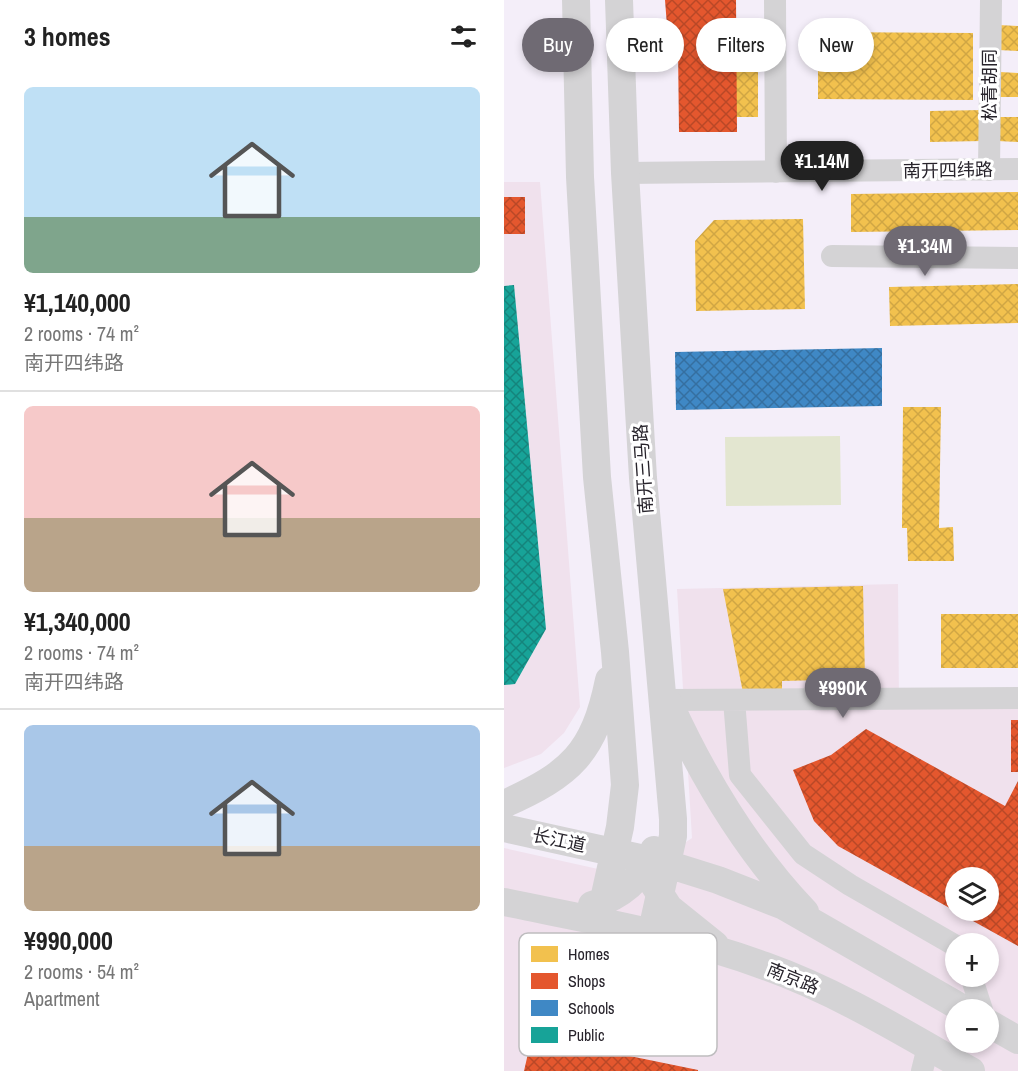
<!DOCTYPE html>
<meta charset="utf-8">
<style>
:root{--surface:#fff;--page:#f6f6f6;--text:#222;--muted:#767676;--line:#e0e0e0;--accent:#6f6a73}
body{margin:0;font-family:"Archivo Narrow","Noto Sans SC",sans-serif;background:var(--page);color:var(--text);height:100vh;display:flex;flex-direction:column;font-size:22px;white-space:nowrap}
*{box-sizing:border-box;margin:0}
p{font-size:20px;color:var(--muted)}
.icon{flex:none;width:33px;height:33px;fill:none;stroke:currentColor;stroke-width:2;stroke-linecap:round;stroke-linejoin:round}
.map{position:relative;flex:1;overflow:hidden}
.panel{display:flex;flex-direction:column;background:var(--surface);width:504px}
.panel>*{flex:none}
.banner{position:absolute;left:18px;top:18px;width:405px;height:54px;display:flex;gap:12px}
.fabs{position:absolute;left:441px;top:867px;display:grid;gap:12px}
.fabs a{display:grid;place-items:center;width:54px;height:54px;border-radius:50%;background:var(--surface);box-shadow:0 3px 9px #0003;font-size:30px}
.price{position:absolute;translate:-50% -51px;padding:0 14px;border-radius:21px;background:var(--accent);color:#fff;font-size:20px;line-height:39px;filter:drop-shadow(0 2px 3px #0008)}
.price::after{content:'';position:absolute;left:50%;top:36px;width:18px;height:14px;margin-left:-9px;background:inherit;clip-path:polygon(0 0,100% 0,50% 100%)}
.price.active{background:#222;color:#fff}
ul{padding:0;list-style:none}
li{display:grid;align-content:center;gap:12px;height:318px;padding:0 24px}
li+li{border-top:2px solid var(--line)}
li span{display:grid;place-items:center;height:186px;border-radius:9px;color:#555}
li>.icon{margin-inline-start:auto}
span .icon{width:108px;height:108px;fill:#fffc;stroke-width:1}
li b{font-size:26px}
h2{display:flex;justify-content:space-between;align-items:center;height:72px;padding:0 24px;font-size:26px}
.pill{padding:0 21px;border-radius:27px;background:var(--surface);box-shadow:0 3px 9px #0003;font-size:21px;line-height:54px}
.pill.active{background:var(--accent);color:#fff}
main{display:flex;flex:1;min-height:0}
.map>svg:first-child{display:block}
</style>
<main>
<section class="panel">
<h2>3 homes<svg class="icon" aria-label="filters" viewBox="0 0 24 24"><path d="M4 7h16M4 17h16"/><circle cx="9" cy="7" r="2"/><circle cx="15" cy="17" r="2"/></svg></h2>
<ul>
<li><span style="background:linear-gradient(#bfe0f5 70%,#7fa58c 0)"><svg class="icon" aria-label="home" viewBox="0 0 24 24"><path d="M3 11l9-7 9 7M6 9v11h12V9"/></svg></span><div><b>¥1,140,000</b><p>2 rooms · 74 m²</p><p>南开四纬路</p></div></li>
<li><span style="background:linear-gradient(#f6c9c9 60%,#b9a48a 0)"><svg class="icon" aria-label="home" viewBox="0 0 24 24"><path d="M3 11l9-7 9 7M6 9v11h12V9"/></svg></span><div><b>¥1,340,000</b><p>2 rooms · 74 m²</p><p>南开四纬路</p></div></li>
<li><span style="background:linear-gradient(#a9c7e8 65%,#b9a48a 0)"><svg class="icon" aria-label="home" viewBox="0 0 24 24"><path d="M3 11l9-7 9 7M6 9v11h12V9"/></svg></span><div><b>¥990,000</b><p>2 rooms · 54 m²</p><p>Apartment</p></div></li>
</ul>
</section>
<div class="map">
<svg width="514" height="1071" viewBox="0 0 514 1071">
<defs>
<pattern id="homes-cross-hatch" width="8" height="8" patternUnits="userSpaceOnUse" patternTransform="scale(1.5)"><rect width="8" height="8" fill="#f2c14e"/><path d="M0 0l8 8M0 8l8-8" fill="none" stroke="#d0a644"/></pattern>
<pattern id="shops-cross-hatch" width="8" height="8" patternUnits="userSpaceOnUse" patternTransform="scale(1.5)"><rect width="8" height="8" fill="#e4572e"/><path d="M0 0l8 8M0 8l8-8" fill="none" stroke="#b94827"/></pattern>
<pattern id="schools-cross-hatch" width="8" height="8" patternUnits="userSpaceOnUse" patternTransform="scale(1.5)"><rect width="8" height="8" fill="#3f88c5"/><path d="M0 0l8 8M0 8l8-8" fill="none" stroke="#356fa0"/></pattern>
<pattern id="public-cross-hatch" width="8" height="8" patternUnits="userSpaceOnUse" patternTransform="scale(1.5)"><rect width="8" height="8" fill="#17a398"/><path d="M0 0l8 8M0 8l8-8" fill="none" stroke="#15847c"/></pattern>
</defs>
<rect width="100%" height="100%" fill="#f4eef9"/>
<path fill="#f0e1ed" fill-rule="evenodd" d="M0,182H36L76,707L60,733L37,754L0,768Z
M394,584L395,705L514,708V1071H0V848L130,877L188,838L173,589ZM452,878H484V910H452ZM452,944H484V976H452ZM452,1010H484V1042H452Z"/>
<path fill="#e3e6d0" d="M336,436L337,505L222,506L221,437Z"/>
<path fill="url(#homes-cross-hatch)" d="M494,25L514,26V51L494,50Z
M189,29L254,30V117H188Z
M314,32L469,33V100L314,99Z
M496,72L514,73V97H495Z
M479,110V141L426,142V111Z
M494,117H514V142L493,141Z
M514,192V230L347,232V194Z
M299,219L301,309L192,311L191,241L210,220Z
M514,284V323L386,326L385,287Z
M399,407H437L435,528L449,527L450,561H404L403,528H398Z
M359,586L361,679L278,681V691L239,693L219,589Z
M437,614H514V668H437Z"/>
<path fill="url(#shops-cross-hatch)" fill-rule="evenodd" d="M161,0H232L233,132H175L174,49L163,26Z
M0,197H21V234H0Z
M507,720H514V772H507Z
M362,729L501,806L514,781V946L334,846L310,821L289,770L327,755ZM452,878H484V910H452Z
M28,1036L194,1070V1071H20Z"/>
<path fill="url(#schools-cross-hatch)" d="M378,348V406L172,410L171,352Z"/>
<path fill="url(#public-cross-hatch)" d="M10,285L42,629L11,684L0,685V286Z"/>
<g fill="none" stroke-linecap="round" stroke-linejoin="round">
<path stroke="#d4d3d5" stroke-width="22" d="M271,0L272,172
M485,170L487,0
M121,173L514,169
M328,256L514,258
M164,700L514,698
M230,700L236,775L299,854L346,885L452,946
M467,976L478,1010
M418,1071L424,1047"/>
<path stroke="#d4d3d5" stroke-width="28" d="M72,0L76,177L93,477L111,652L121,785L116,827L95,922
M115,0L121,173L139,478L169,819V836L147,935
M166,705C201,781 243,851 301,912
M0,804C67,774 90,753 105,680
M0,828L163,864L214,880L280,906L461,1010
M149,883L165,908L211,945
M0,902C87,920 177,935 261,966C334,992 400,1033 467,1071
M88,905C117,897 138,878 150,850
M484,1023L514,1040"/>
</g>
<g text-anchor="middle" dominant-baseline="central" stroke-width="6" stroke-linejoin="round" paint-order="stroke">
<g font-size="18" fill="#27232b" stroke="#fff">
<text transform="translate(485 85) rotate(-90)">松青胡同</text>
<text transform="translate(444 170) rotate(-1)">南开四纬路</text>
<text transform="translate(139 469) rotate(-94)">南开三马路</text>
<text transform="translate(55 840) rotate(12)">长江道</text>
<text transform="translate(289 978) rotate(22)">南京路</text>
</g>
</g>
<rect x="15" y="933" width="198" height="123" rx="9" fill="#fff" stroke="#bebdbf" stroke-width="1.5"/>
<rect x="27" y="946" width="27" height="16" fill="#f2c14e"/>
<rect x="27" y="973" width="27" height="16" fill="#e4572e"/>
<rect x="27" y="1000" width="27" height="16" fill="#3f88c5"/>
<rect x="27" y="1027" width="27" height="16" fill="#17a398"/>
<g font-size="16" fill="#27232b">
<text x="64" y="960">Homes</text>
<text x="64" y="987">Shops</text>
<text x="64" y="1014">Schools</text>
<text x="64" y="1041">Public</text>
</g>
</svg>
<div class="fabs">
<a><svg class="icon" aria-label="layers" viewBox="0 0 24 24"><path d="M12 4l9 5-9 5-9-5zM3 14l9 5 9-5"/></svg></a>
<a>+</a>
<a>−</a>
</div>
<b class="price active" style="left:318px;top:192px">¥1.14M</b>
<b class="price" style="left:421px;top:277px">¥1.34M</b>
<b class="price" style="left:339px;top:719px">¥990K</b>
<div class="banner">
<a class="pill active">Buy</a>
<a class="pill">Rent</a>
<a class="pill">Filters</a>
<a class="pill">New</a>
</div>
</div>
</main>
